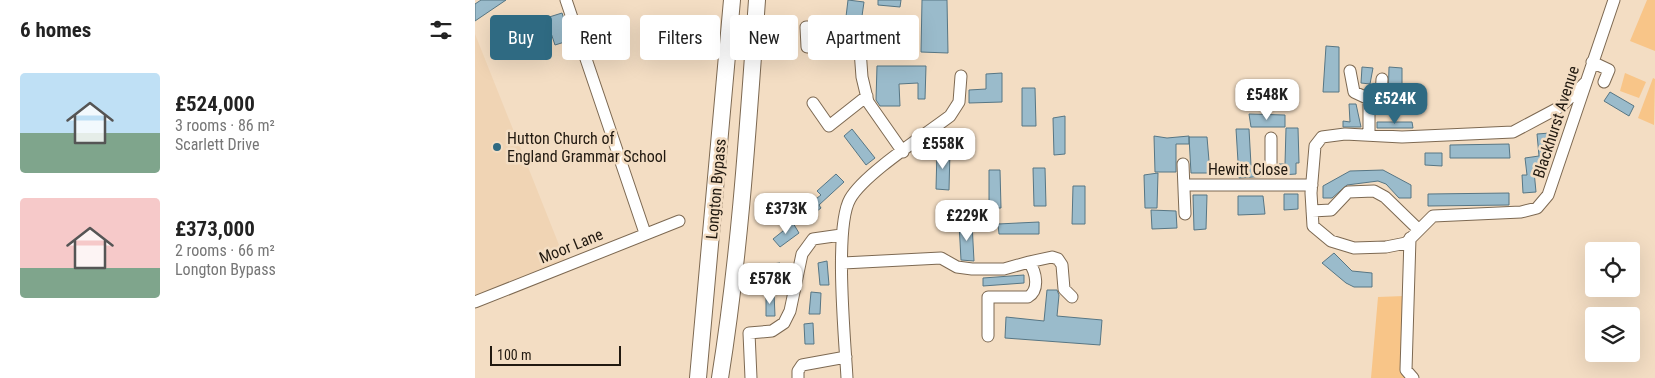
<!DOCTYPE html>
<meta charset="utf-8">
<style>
:root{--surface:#fff;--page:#f6f6f6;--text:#222;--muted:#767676;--accent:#2f6a82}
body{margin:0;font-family:"Roboto Condensed",sans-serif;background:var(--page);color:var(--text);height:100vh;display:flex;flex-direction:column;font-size:19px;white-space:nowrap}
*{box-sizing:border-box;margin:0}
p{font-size:16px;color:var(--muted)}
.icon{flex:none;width:28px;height:28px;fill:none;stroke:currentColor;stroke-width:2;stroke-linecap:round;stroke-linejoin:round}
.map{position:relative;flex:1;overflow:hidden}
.side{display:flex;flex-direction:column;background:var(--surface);width:475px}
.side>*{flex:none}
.banner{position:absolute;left:15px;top:15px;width:475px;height:45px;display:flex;gap:10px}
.tools{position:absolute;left:1110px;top:242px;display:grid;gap:10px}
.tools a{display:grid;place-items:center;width:55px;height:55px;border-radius:5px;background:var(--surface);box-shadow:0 5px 20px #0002;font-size:25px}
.scale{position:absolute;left:15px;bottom:12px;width:131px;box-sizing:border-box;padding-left:5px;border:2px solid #211910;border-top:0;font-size:14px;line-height:18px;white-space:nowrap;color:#211910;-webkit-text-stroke:4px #f3ddc3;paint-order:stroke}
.price{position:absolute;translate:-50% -42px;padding:0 11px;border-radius:10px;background:#fff;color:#222;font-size:16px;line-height:32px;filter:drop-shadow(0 1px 2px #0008)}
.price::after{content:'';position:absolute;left:50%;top:30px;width:15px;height:11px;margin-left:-8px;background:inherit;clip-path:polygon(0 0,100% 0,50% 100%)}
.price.on{background:var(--accent);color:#fff}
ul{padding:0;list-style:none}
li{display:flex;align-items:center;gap:15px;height:125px;padding:0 20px}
li span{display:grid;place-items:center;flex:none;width:140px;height:100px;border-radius:5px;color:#555}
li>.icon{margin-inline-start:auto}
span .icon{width:60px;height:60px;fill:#fffc;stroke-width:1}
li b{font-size:21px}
h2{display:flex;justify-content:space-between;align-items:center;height:60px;padding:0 20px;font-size:21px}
.pill{padding:0 18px;border-radius:5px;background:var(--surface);box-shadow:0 5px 20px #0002;font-size:18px;line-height:45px}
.pill.on{background:var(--accent);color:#fff}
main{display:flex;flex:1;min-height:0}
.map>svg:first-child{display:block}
</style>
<main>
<section class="side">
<h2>6 homes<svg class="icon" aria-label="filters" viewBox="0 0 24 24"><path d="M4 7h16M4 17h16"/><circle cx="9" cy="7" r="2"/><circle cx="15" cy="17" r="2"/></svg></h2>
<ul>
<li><span style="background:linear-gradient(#bfe0f5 60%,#7fa58c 0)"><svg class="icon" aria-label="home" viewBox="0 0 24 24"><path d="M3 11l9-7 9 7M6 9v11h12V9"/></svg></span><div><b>£524,000</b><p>3 rooms · 86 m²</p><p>Scarlett Drive</p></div></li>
<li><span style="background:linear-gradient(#f6c9c9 70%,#7fa58c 0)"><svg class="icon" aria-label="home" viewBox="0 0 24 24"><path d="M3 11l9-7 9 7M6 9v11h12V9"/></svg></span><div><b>£373,000</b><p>2 rooms · 66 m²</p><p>Longton Bypass</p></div></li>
</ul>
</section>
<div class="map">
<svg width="1180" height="378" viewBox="0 0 1180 378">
<rect width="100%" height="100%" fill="#f3ddc3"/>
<path fill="#f0d4b4" d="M0,34L90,260L0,295Z"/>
<path fill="#f8c588" d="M1172,0H1180V51L1155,41Z
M1150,73L1171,82L1164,98L1145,91Z
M1178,78L1180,79L1179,125L1163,118Z
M929,296L934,378H896L903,297Z"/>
<path fill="#9abbcb" stroke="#577684" d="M6,0H31L0,21V4Z
M373,0L389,2L384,37L343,33L346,27L345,23L370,25Z
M403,0H426L425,7L403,5Z
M447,0H472L473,53L446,52Z
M87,13L96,40L80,45L71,18Z
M851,46L864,47V92H848Z
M402,66H451L450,99H443V83L424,84L425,106H405L401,100Z
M887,67L898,68L895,84L886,83Z
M914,67L927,68V102H913Z
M527,73V102L494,103V90L511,89V74Z
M547,88H560L561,126H547Z
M1135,92L1159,106L1154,116L1129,101Z
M874,104H881L886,127H868V121L875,122Z
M774,114L810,115V127H776Z
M590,116V154L579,155L578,118Z
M902,122H937L938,128H902Z
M811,128H823L824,163H821V174L764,178L761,129H774L776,165H788L792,171L796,172L802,169L804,164H810Z
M377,129L400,158L391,165L369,136Z
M1075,133L1077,151H1072L1074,164H1063L1064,171H1059L1061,192L1048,193L1047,175H1052L1050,158L1064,156L1062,134Z
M679,136L692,138L714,136V144H701V172H680Z
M714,137H732L735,173H716Z
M1034,144L1035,158H975V145Z
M462,150H475L474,190L461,189Z
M950,153H967V166L950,165Z
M558,168H570L571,206H559Z
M514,170H525L526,208H514Z
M908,170L936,185V198H924L911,184L903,181L872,185L857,198H848V186L875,171Z
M683,173L682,208H670L669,175Z
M361,174L369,182L344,205L346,208L326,223L320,215L346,195L342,191Z
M598,186H610V224H597Z
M1034,193V205L953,206V194Z
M809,194H823V209L809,210Z
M718,195H732L731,229L719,230Z
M763,196H788L790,214L763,215Z
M676,210L701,211L702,228L677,229Z
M564,222V234H524L523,224Z
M318,223L324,233L305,247L298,239Z
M484,223H497L499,261L486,260Z
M859,253L877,271L897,273V287H879L871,283L847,263Z
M352,261L354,285H345L343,263Z
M305,263L306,286H299L297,264Z
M549,275V283L508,286V278Z
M572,290H582L584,295L582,316L627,320L625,345L530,338L531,317L569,321Z
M336,292L346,293L345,314H334Z
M299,293L300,316H291V294Z
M338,323L339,344H330L329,324Z"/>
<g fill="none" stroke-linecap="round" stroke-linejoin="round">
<path stroke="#c9b69f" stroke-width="11" stroke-dasharray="11 5.5" stroke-linecap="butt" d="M796,165L797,176"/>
<defs>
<path id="minor" d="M91,0L170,233
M339,27H331L332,47L372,46L385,50L387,77L393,102L428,152
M1117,62L1134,70L1129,82
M875,71L879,92L894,99
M1110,83L1085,107L1038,132L927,137L870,134L847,137L840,146L836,193L838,226L856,241L879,248L911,247L931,243L958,216L1046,212L1062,208L1073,195L1139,0
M338,103L354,126L392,96
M894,135V99L906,96L907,79
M796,138V165
M708,164L710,214
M709,185H837
M837,211L856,210L873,192L899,191L910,197L944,230
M935,238L931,370L938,378
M554,262L577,257L583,259L587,265L589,289L597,297
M368,263L466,258L482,267L497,269H529L554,262C561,272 565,290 553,297H513V336
M0,302L204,221
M276,378L274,333L297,331L309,323L315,311L327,254L338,239L366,235
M323,378V371L327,365L371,357
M372,378C370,341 359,227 375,199C389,174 450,135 475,116L484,102L486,76"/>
<path id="highway" d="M223,378L257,0
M245,378C265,253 273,127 282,0"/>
</defs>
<use href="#minor" stroke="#7d6952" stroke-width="13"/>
<use href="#highway" stroke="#7d6952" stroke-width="18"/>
<use href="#minor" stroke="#fff" stroke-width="11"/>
<use href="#highway" stroke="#fff" stroke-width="16"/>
</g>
<circle fill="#2f6a82" stroke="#f3ddc3" stroke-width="2" cx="22" cy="147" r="5"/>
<g text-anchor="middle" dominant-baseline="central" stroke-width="5" stroke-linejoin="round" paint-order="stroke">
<g font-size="16" fill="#211910" stroke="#f3ddc3">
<text transform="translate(1081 122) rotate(-72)">Blackhurst Avenue</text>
<text x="773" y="169">Hewitt Close</text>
<text transform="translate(241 189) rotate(-85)">Longton Bypass</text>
<text transform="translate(96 246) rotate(-22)">Moor Lane</text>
</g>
<g font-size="16" fill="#211910" stroke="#f3ddc3" text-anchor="start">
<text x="32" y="138">Hutton Church of<tspan x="32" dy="18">England Grammar School</tspan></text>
</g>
</g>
</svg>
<div class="tools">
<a><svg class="icon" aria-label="locate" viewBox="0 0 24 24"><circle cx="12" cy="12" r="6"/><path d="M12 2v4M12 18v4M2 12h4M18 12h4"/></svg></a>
<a><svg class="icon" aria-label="layers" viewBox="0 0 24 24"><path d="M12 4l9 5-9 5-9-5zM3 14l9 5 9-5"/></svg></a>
</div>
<div class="scale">100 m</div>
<b class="price" style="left:792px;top:121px">£548K</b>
<b class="price on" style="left:920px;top:125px">£524K</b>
<b class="price" style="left:468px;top:170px">£558K</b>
<b class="price" style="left:311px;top:235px">£373K</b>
<b class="price" style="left:492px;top:242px">£229K</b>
<b class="price" style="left:295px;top:305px">£578K</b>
<div class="banner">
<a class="pill on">Buy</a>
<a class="pill">Rent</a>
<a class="pill">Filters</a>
<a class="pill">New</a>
<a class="pill">Apartment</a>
</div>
</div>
</main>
